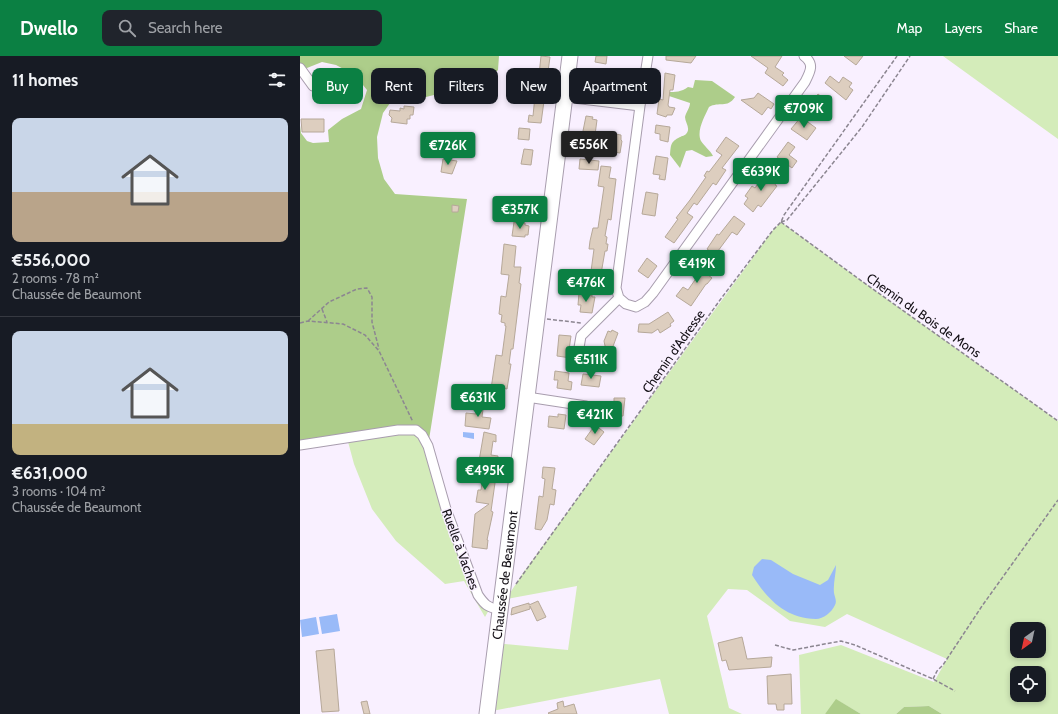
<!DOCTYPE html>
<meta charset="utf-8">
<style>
:root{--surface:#171b24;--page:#20242c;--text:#f1f3f6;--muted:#9ea1a6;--line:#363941;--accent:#0b8043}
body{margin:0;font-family:Cabin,sans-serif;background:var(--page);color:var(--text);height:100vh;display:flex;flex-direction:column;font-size:15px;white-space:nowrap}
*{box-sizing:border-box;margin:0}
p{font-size:13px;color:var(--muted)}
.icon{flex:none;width:22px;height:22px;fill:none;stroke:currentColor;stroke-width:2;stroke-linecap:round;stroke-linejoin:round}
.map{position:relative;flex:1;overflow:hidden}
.sheet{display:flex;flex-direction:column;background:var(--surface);width:300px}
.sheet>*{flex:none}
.top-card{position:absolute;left:12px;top:12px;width:380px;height:36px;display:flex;gap:8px}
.needle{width:26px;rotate:213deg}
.tools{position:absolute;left:710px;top:566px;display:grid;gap:8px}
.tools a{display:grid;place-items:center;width:36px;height:36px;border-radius:8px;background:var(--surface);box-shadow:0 2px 6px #0003;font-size:20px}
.price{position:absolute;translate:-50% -34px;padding:0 9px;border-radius:4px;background:var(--accent);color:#fff;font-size:13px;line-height:26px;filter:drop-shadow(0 1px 2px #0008)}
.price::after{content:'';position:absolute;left:50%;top:24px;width:12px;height:9px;margin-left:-6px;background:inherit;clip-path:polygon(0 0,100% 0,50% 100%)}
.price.on{background:#222;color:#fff}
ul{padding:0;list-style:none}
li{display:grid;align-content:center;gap:8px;height:212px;padding:0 12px}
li+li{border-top:1px solid var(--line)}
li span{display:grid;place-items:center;height:124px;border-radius:8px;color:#555}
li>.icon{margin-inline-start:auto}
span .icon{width:72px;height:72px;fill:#fffc;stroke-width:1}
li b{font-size:17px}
h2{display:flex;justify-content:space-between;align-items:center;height:48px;padding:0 12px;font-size:17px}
.chip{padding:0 14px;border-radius:8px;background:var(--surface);box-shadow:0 2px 6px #0003;font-size:14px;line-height:36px}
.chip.on{background:var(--accent);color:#fff}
header{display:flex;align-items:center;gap:24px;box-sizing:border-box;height:56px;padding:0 20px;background:var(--accent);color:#fff}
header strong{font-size:19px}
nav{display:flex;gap:22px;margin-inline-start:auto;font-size:14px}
.search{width:280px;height:36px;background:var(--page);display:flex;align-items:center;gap:10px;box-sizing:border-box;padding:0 14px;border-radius:8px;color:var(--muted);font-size:15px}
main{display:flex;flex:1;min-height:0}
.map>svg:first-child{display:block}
</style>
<header>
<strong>Dwello</strong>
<div class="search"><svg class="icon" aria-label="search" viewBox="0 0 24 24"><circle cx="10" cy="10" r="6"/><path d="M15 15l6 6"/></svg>Search here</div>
<nav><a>Map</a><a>Layers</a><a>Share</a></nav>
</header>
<main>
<section class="sheet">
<h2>11 homes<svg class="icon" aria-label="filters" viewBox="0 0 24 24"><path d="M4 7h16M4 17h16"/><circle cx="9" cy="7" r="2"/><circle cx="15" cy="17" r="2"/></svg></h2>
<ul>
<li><span style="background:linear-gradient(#c9d6e8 60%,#b9a48a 0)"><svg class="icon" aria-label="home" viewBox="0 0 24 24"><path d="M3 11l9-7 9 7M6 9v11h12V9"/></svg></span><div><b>€556,000</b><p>2 rooms · 78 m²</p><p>Chaussée de Beaumont</p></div></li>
<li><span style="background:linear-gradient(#c9d6e8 75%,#c2b280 0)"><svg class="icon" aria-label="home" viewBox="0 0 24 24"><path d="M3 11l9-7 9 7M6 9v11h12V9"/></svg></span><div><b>€631,000</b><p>3 rooms · 104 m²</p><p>Chaussée de Beaumont</p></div></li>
</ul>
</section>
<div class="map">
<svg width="758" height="658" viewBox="0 0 758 658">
<rect width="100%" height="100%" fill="#f9f0ff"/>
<path fill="#d4ecba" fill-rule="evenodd" d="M643,0H758V83Z
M481,166L563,226L758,365V658H642L629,650L604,651L596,658H561L537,644L525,658H501L499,599L541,589L634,626L647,603L547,558L525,571L490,565L447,534L428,533L407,560L429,652L442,658H369L360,623L192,655L195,587L268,594L277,530L206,543L223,517L473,174ZM717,573H739V595H717ZM717,617H739V639H717Z
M98,374L122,379L178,539L190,552L185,561L164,525L145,528L96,485L72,453L54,408L47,382Z"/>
<path fill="#adcd8a" d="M0,0H199L198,14L190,22L181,27L126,41L95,40L83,57L77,81L78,102L84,123L95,138L167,143L128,390L116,374L0,389V69L1,77L7,85L13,87L29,86L28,74L42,63L61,53L67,34L55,19L36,9L22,6L2,14L0,12Z
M395,24L412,25L435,41C427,53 419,45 409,51C405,60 396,75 401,85C404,90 410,94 413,100L406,101L392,94L386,95L380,112L370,99C371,89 370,86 380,81C380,81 385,79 385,79C392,73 385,67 385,61C386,56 390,52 390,47L366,39L367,36C376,36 381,36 388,31L393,32Z
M536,643L561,658H525Z
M629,650L642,658H596L604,651Z"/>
<path fill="#99baf8" d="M163,376L174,377V383L163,381Z
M462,503L471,504L493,518L520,529L528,524L536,509C536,518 533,528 534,537C535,542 537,545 535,549C532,556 523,563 516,563C485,562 468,544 452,519L454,511Z
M37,558L40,575L22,578L19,561Z
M16,561L19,578L2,581L0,564Z"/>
<path fill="#ddcebf" stroke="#b6a899" d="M241,0L250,1L241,67L228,66L229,59L233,60L235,40L231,39L232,32H235L237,19H239Z
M296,0H307L306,8L295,6Z
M366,0H396L391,7L366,4Z
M451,0H482L475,11L484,17L482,19L488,24L483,30L465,17L468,12Z
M544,0H563L556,9Z
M365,17L375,19L373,34H370L368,49L369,51L375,52L372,59H367L366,61L357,58L359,43L363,44Z
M321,19L329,21L328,24L331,25L330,35L311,33L312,22L318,23L319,20L321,21Z
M530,20L539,27L543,21L552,27L549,31L553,34L546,44L525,27Z
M35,21L53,23L50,46L39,44L40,33L34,32Z
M458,37L474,48L471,53L468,51L462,59L441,44L454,42Z
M518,38L528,46L519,59L508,51Z
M104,50L114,51L113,59H110V63H107V68L91,66L92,62L89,59L90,54L100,55V52L104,53Z
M286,60L293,61L292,63L297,64L294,86H290V91L283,90V85H281Z
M501,61L516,72L507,84L491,73Z
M1,63H24V76H2Z
M356,69L370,71L368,86L360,84V78L355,77Z
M219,72L230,73L229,84L218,83Z
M309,77L321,79V84L322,85L320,97L308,95L309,85L307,84Z
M426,81L439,90L422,112L426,114L416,129L413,127L397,149L394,147L387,157L393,161L374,187L365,181L378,163L376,162L390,144L406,121L404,120L407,115L409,116L422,99L416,95Z
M488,86L495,91L489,99L497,105L492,112L477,101Z
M224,93L233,94L231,109L221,108Z
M356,100L368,102L365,124L359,123L360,119L353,118Z
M143,103L157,105L152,118L141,116Z
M280,103L299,105L298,114L279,113Z
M301,110L311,111L309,122L316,123L311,164L308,163L305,180L307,181L306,188H308L307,195H305L301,218H304L302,225L290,223L294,193H289L290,185L293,172H298L304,131L298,130Z
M466,116L478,124L475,129L477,130L461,151L458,149L453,156L444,148L448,142L445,140L452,130L455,132Z
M346,136L358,138L355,160L342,158Z
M152,149L159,150L158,156H152Z
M434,160L445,168L437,179L432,176L415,199L407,193L417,178L419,179Z
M214,166L225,167V169L229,170L228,179H225V181L212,180Z
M204,188L216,190L214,211H221L219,227L221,228L213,293H211L209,308H211L207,333L203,332L201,349L190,347L192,333H191L196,299L202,300L206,270H205V267L201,266L202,259L199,258L201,240L206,241L209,219L201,218Z
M347,202L357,210L348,222L338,215Z
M407,204L415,210L408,219L412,222L407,228H406L391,250L376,240L383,231L388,234L397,221L392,217L397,211L400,213Z
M279,237L292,239V241H295L292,257L280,256L281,249H278Z
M368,256L374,265L370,268L371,270L360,277L358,273L352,277L338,276L339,268H349Z
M312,274L318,277L312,293L305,290L304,285L308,275L311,276Z
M259,279L271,280L269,294H272L271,302L257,300Z
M255,315L269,317L268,325L272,326L271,334L257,332L258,324H254Z
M283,318L301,320L299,331L281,329Z
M314,342H325L323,360H314Z
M177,345L184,346L182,361L191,362L189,373L165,370L166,357L176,358Z
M258,358L266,359L264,373L248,371L249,360L258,361Z
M295,369L304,376L294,389L285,383Z
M184,376L196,379V386L193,385L191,399L198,400L195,427L191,455L193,456L187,484H188L187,493L172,491L175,458L189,448L176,446L178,434H181L183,419H180V414L168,413L169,404L179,405Z
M243,411L255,412L252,433L256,434L254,449L250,448L247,464L241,474L235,473L239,440L243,441L245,423L242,422Z
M238,545L246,561L237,565L230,550V553L211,559L212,552L229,547V549Z
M442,581L447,603L472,601L471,611L429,614L426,604L422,605L418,587Z
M34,593L39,655L22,656L16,595Z
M491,618L492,648H484V654H477L476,648H468L467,620Z
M67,645L70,658H64L61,646Z
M263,645L264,651L274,648L277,658H249L248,657L258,653L257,647Z"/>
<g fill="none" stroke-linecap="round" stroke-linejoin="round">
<defs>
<path id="minor" d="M348,0L340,50L316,232L319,242L326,248L336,251L345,246L353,237L505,26C510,16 515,8 504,0
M0,12L13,30
M265,41L340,50
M277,303L281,280L319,242
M227,341L286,350
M0,389L98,374H116L122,379L128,390L146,453L178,539C185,549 187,551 200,554"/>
<g id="primary">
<path id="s1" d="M187,658L270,0"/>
</g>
</defs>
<use href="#minor" stroke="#a89dae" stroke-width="11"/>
<use href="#primary" stroke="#a89dae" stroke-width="17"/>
<path stroke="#8c8691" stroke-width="1.5" stroke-dasharray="4 2" stroke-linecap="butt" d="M481,166L563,226L758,365
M481,166L487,164L562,71L610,0
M22,253L27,266
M247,263L281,267
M8,265L29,246L57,233L67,232L72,241V266L79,293
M0,267L8,265L43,268L65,279L79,295L113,366
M216,528L420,244L473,174L481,166L484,159L597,0
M475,589L493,594L541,585L555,589L633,623L655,635
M633,623L637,615L643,609L682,550L758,444"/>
<use href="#minor" stroke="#fff" stroke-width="9"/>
<use href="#primary" stroke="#fff" stroke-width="15"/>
</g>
<g text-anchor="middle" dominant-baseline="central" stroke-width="3" stroke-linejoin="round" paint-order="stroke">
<g font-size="13" fill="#141016" stroke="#f9f0ff">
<text transform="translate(624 259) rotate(35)">Chemin du Bois de Mons</text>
<text transform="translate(373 295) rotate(-55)">Chemin d'Adresse</text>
<text transform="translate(161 493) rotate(70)">Ruelle à Vaches</text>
<text stroke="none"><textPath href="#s1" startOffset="140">Chaussée de Beaumont</textPath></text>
</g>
</g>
</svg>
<div class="tools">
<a><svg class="needle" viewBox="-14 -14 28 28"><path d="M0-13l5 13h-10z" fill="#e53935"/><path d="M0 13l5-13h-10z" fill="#9ea1a6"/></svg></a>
<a><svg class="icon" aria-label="locate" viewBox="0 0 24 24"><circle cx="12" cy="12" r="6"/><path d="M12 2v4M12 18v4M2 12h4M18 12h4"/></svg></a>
</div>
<b class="price" style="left:504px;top:73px">€709K</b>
<b class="price on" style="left:289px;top:109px">€556K</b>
<b class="price" style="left:148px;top:110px">€726K</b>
<b class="price" style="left:461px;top:136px">€639K</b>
<b class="price" style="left:220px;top:174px">€357K</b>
<b class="price" style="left:397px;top:228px">€419K</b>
<b class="price" style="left:286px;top:247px">€476K</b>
<b class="price" style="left:291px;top:324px">€511K</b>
<b class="price" style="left:178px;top:362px">€631K</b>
<b class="price" style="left:295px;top:379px">€421K</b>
<b class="price" style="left:185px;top:435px">€495K</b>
<div class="top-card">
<a class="chip on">Buy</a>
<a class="chip">Rent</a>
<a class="chip">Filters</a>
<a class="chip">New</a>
<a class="chip">Apartment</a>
</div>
</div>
</main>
